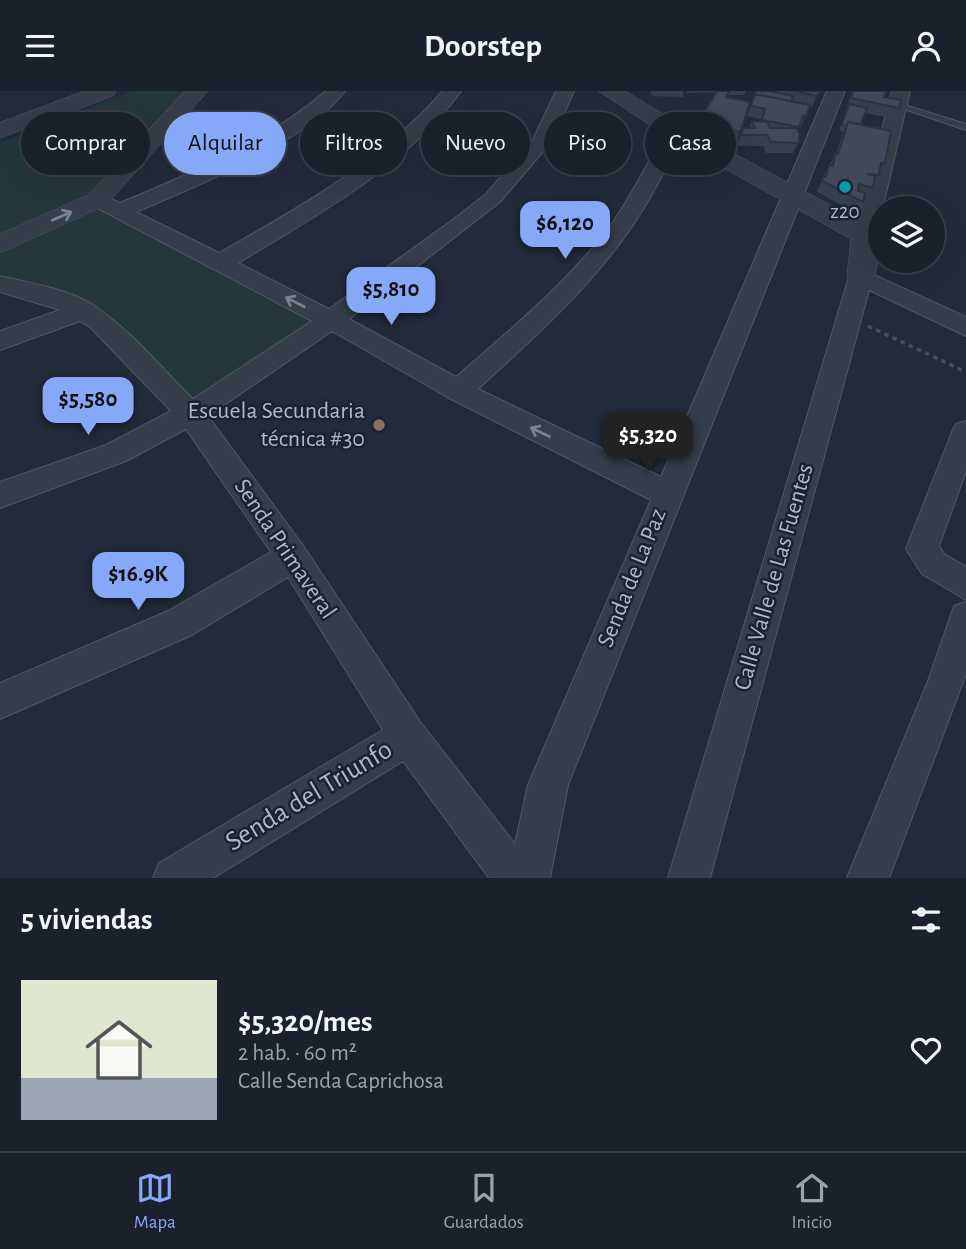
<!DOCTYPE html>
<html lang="es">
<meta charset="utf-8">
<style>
:root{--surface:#1a202c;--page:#272d38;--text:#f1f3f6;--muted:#9fa3a9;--line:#383e48;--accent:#85a9f8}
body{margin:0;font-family:"Alegreya Sans",sans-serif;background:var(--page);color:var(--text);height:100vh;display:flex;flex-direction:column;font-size:26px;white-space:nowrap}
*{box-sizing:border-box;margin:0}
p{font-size:23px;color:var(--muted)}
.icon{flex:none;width:38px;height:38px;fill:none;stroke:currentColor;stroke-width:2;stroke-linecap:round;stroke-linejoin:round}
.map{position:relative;height:787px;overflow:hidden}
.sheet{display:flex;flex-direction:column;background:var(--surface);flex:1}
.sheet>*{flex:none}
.banner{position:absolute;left:21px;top:21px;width:924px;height:63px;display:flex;gap:14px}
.fabs{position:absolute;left:868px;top:105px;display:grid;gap:14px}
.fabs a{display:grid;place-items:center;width:77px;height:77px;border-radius:50%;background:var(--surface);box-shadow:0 7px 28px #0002,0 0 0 2px var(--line);font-size:35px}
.price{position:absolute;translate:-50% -60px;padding:0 16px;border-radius:14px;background:var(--accent);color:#111;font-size:23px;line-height:46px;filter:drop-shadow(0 2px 4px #0008)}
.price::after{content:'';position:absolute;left:50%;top:42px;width:21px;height:16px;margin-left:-10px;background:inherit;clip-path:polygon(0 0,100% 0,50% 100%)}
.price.active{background:#222;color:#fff}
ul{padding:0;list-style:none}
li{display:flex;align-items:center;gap:21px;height:175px;padding:0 21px}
li span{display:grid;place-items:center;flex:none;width:196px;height:140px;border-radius:0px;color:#555}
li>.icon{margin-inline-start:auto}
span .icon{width:84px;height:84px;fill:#fffc;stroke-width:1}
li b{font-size:30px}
h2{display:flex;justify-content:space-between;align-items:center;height:84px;padding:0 21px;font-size:30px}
.chip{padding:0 24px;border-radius:32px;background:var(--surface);box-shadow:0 7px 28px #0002,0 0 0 2px var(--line);font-size:24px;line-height:63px}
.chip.active{background:var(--accent);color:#111}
header{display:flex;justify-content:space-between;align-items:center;height:91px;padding:0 21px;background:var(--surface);font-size:32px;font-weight:600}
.tabs{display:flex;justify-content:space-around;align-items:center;height:98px;border-top:2px solid var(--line);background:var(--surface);font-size:19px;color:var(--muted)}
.tabs a{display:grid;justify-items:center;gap:4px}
.tabs .active{color:var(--accent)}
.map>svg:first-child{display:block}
</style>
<header><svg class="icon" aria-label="menu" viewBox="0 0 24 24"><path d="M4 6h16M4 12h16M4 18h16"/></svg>Doorstep<svg class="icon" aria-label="person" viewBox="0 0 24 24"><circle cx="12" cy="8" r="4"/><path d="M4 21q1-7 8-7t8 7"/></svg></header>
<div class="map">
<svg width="966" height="787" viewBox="0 0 966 787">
<rect width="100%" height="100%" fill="#222b3b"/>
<path fill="#24383c" d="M131,0H191L98,103L0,148V52Z
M98,118L322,231L195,313L105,220L54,201L0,185V161Z"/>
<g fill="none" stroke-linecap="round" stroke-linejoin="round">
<defs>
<path id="service" d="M895,11L966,33V39L895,15Z"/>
<path id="minor" d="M326,0H345C306,51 195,96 136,121L219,162C301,116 380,71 443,0H461C405,77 317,124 238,172L329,218L454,128L486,103L533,49L556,0H574L551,51L500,111L349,228L456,286C508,241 562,196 605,142C631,109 646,71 669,37H683L685,41C665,79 646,118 620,152C579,207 528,252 478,298L661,386L827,0H845L568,694L550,787H489L403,670L213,787H153L159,772L383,639L288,486L192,544L0,628V592L168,520L271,461L186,338L126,370L0,417V391L106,354L171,320L91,237L80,230L0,259V240L60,219L0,201V185C30,192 68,198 93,214C130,238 161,277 193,308L312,230L90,113L87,109L90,105H104L120,112C193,82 265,52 326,0ZM332,240L449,307L651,409L528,694L515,753L421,632L304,456L208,325Z
M892,0H910L876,144L873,149H857L854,144Z
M861,178L966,226V245L869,199L710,787H668L849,186L853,181Z
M966,330V380L939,455L944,463L966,476V509L922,483L906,458L952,341L956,333Z
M966,511V583L889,787H847L928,590L954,515Z"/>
<path id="tertiary" d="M85,0H116L113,5L0,47V32Z
M185,0H208L106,114L0,162V143L88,104Z
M599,0H625L684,36L875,138C882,150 878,181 871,193L861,195L851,193L847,186L851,148L668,46Z"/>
</defs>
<use href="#service" stroke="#515866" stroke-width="2"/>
<use href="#minor" stroke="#515866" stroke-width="2"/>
<use href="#tertiary" stroke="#515866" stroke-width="1"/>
<path stroke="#425559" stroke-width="3.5" stroke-dasharray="4.5 4.5" stroke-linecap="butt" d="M868,235L966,281"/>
<use href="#service" fill="#363d4b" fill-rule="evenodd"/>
<use href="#minor" fill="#363d4b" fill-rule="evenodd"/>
<use href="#tertiary" fill="#363d4b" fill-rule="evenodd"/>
</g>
<path fill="#353f4e" d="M650,0H684L683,6L652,5Z
M686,0H746L744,4H729L728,7L750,11L736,53L700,33L704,22L716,1L687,2Z
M756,0H795L817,5L812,16L809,15L801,36H799L797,39L798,52L793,62H766L763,55H737L743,37H749L752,30L761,31V28L747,25Z
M852,0H886L884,6L899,17L893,28L866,22L861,33L884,73L874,93L873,97L867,107H864L863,111L857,122L817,101L823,86L835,63H836L843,41L839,40Z"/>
<path fill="#3e495b" stroke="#2b3340" stroke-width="2" d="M717,0H730L726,6L750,11L740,42L704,22Z
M756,0H768L793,5L791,10L755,3Z
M795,0H819L817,5Z
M853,0H886L884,6L901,9L899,17L851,7Z
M755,3L810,14L806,26L803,25L799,36L762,29L765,18L751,15Z
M849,13L867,17L861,33L848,31L846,35L842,34Z
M752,30L767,31L770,37H796L800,43L798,52L771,51L767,44H741L743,37H755Z
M848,31L891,40L887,62L884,73L881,72L879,84L867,83L875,85L873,97L859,93L858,100L865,102L863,111L822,90L823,86H826L829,74L833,75L835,63H838Z"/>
<defs><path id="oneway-shaft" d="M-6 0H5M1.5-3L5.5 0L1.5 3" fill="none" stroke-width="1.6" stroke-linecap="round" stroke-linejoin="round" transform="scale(1.75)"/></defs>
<g stroke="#7a818f">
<use href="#oneway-shaft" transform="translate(62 125) rotate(-24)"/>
<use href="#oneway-shaft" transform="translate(295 211) rotate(-153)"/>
<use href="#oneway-shaft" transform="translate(540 341) rotate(-154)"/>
</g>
<circle fill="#0f9aa8" stroke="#1b2230" stroke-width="2.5" cx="845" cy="96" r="7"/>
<circle fill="#8d6e63" stroke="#1b2230" stroke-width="2.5" cx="379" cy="334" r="7"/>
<g text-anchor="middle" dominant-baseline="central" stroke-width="5" stroke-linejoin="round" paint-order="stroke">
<g font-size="21" fill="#b1b8c7" stroke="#1b2230">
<text x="845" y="120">z20</text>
</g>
<g font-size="24" fill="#b1b8c7" stroke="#1b2230" text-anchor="end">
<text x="365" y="320">Escuela Secundaria<tspan x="365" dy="28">técnica #30</tspan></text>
</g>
<g font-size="24" fill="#b1b8c7" stroke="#1b2230">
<text transform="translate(285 458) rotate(56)">Senda Primaveral</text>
<text transform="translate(774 486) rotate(-74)">Calle Valle de Las Fuentes</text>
<text transform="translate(632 487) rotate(-68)">Senda de La Paz</text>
</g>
<g font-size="28" fill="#b1b8c7" stroke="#1b2230">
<text transform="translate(309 705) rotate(-31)">Senda del Triunfo</text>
</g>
</g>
</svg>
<div class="fabs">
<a><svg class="icon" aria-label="layers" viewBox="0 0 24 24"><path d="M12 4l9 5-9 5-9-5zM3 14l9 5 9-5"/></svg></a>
</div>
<b class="price" style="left:565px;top:170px">$6,120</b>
<b class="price" style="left:391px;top:236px">$5,810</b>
<b class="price" style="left:88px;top:346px">$5,580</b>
<b class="price active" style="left:648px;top:382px">$5,320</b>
<b class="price" style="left:138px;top:521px">$16.9K</b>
<div class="banner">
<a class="chip">Comprar</a>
<a class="chip active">Alquilar</a>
<a class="chip">Filtros</a>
<a class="chip">Nuevo</a>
<a class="chip">Piso</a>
<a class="chip">Casa</a>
</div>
</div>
<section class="sheet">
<h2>5 viviendas<svg class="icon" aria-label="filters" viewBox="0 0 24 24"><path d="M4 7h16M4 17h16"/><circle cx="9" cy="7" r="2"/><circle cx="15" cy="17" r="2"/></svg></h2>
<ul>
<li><span style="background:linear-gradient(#dfe7d0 70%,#9aa5b1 0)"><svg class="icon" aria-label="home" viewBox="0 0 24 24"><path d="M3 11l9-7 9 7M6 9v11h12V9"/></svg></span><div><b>$5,320/mes</b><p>2 hab. · 60 m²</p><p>Calle Senda Caprichosa</p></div><svg class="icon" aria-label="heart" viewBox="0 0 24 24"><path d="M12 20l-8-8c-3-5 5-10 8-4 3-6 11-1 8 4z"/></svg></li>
</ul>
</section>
<nav class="tabs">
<a class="active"><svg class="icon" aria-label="map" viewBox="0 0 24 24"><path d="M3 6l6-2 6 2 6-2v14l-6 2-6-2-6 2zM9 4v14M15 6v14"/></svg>Mapa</a>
<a><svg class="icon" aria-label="saved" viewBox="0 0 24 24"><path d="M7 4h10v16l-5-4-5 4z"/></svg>Guardados</a>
<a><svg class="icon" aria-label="home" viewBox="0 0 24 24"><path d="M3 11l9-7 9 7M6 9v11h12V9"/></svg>Inicio</a>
</nav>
